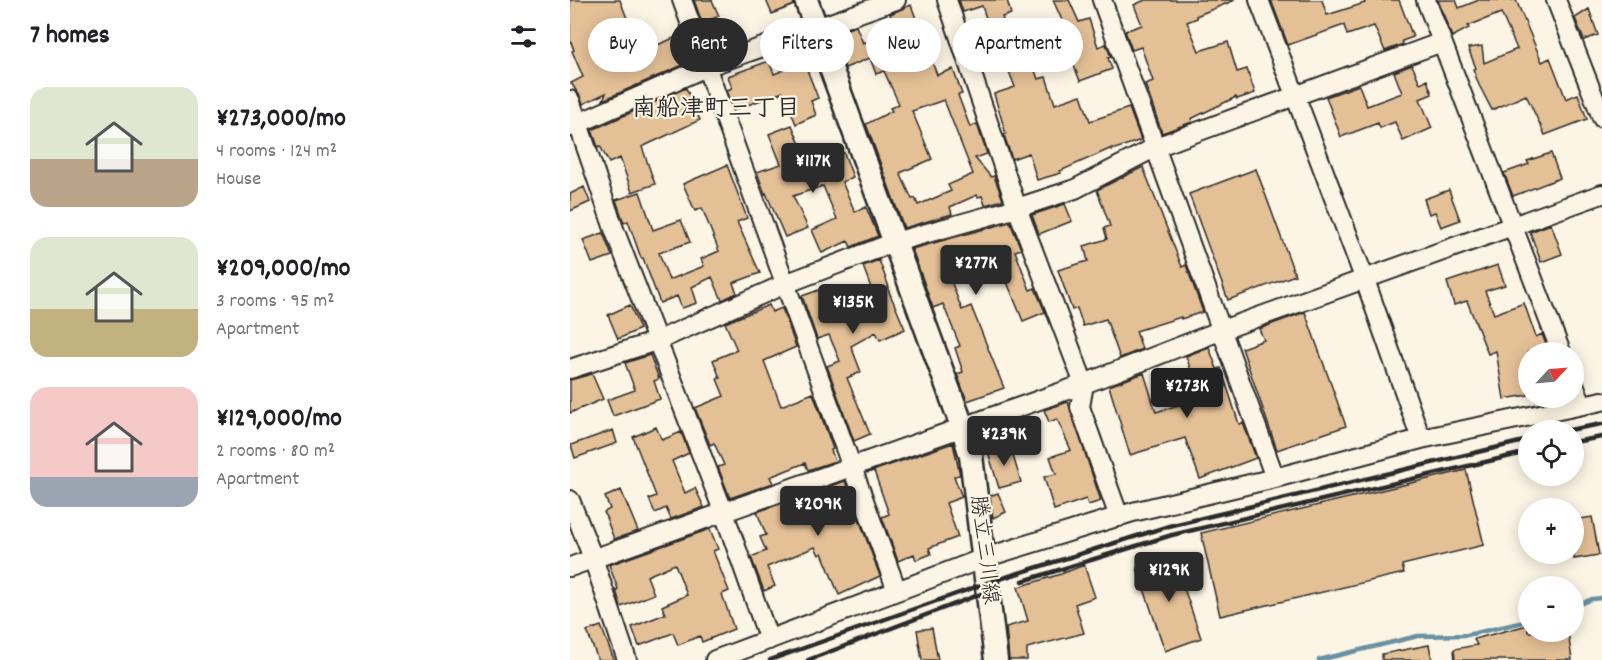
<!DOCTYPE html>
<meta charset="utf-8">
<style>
:root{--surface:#fff;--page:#f2f2f2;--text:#202124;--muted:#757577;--accent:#2b2b2b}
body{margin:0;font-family:Dekko,"Klee One",sans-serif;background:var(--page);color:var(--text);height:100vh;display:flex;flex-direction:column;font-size:22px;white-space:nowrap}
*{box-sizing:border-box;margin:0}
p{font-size:20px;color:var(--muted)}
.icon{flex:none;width:33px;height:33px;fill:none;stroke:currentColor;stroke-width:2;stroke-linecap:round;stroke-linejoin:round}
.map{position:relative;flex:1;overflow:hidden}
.sheet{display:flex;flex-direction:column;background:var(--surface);width:570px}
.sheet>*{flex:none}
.banner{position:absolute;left:18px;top:18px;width:570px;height:54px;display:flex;gap:12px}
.needle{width:39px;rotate:64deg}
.buttons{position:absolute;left:948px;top:342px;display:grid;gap:12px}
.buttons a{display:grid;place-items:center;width:66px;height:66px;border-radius:50%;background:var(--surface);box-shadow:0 3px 15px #0003;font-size:30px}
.price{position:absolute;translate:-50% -51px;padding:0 14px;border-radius:6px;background:var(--accent);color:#fff;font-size:20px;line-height:39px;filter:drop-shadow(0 2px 3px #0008)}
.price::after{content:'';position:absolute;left:50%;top:36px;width:18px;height:14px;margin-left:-9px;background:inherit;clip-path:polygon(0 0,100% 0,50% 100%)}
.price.on{background:#222;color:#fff}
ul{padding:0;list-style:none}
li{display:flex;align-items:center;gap:18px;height:150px;padding:0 30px}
li span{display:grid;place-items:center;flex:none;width:168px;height:120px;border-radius:18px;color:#555}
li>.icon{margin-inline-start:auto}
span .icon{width:72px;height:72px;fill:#fffc;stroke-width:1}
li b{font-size:26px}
h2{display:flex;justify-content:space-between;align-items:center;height:72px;padding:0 30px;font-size:26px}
.chip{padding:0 21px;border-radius:27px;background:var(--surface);box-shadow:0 3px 15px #0003;font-size:21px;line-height:54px}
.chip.on{background:var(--accent);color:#fff}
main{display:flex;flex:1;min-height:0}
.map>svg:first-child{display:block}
</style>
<main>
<section class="sheet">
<h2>7 homes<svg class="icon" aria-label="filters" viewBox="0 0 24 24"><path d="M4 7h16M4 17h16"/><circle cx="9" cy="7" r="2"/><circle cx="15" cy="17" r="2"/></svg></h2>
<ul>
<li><span style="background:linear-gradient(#dfe7d0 60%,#b9a48a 0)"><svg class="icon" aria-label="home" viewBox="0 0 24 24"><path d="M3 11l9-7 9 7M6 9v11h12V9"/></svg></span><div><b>¥273,000/mo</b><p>4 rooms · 124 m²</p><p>House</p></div></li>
<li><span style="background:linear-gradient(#dfe7d0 60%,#c2b280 0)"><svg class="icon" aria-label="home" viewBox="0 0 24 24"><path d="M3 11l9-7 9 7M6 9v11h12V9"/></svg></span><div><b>¥209,000/mo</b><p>3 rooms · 95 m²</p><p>Apartment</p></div></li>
<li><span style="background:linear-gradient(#f6c9c9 75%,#9aa5b1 0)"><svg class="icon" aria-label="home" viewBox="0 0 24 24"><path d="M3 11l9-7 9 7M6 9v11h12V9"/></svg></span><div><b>¥129,000/mo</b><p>2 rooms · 80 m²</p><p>Apartment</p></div></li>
</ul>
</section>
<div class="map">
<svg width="1032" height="660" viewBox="0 0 1032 660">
<rect width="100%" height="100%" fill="#fcf5e5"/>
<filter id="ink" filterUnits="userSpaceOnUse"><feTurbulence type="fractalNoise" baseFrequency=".0167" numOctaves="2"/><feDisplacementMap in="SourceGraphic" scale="12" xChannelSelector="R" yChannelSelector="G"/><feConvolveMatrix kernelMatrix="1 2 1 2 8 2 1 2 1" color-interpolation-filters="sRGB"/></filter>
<g filter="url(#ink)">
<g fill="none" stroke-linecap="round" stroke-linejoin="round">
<path stroke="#6791a2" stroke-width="4.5" d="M1004,607L1022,599L1032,598
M749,660L848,636L897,635L958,621"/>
</g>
<path fill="#e4c096" stroke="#2b2b2b" stroke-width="1.5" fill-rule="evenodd" d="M0,0H50L58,21L47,25L59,53L83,42L85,46L111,35L122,61L33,100L36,93L13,104L10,96L1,83L13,77L2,51L4,50L0,40Z
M124,0H142L149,16L132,23Z
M196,0H223L224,5L202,14Z
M389,0H437L441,14L432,17L447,60L454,58L457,64L462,62L468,79L476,77L485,104L511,95L520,121L559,108L571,140L542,150V148L490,171L491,173L467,180L459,153L442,159L434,135L436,134L424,94L445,87L435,61L412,69L405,49L424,42L412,6L393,12Z
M483,0H499L509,22L519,19L528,47L536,44L541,57L538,58L542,69L510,81L496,45L484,49L478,32L495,27Z
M575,0H665L626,16L627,18L617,22L629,51L658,42L667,72L677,69L685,93L667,99L666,97L621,119L622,122L592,133L575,84L583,81L571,47L562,50L555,31L572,25L564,5Z
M701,0H752L757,15L795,3L794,0H829L843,37L832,41L833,44L815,51L804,26L777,35L774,25L718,45Z
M868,0H886L889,8L909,0H946L972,62L980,58L996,99L1008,94L1017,119L975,135L956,95L922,110L909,85L903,69L906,68L898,48L912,46L914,63L947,49L931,13L898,26L899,28L882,37Z
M341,5L367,75L383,69L392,94L388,95L400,127L407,124L417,154L405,158L421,177L424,176L433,200L415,205L412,196L408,197L407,195L380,207L382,214L334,228L296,124L322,111L320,108L329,104L314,71L306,74L300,58L275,68L263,34L286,26L293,43L326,31L320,14ZM374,100L403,174L378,185L381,191L348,205L345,198L342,199L330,173L362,159L342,111Z
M1019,9L1028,35L1014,40L1005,18Z
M199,61L204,74L234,62L248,98L241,101L246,115L226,124L213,92L164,110L157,90L162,88L158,76Z
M842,65L850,83L857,80L862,94L850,99L862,128L833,141L825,122L810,128L808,123L771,137L756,97L789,85L797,106L832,93L824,72Z
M116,88L130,120L72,147L85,184L62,192L50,158L39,163L30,146L28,147L22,130Z
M222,125L239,166L274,153L283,177L272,182L285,212L296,207L308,236L281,247L278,241L252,253L242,230L267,219L253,186L223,196L238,228L215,237L196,193L195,194L187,172L211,164L199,134Z
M981,153L990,178L943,196L934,173L959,164L957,161Z
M157,165L177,218L167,222L190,273L163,283L167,293L152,300L142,277L122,287L127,303L112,308L107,296L90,303L73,258H71L58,221L54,223L46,200L70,192L83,230L111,220L120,242L89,253L99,280L134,266L131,259L149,251L132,208L125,211L113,184Z
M573,167L612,267L616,265L633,312L611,319V317L566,331L572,349L550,358L536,319L513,326L507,308L502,310L488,270L518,261L514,246L537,239L534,228L540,226L527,190Z
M686,169L725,275L658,300L619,194Z
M14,187L20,202L0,211V194Z
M879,190L890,220L871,227L865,212L859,214L854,199Z
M495,204L502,221L469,234L462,215Z
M440,222L451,249L445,251L460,290L465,288L475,312L453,321L434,275L407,283L398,257L375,265L392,310L401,306L434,388L397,401L387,374L393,372L385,348L390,346L373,304L363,308L342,249Z
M981,224L992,254L971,262L960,232Z
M33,233L42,256L22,263L13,240Z
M309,260L319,287H317L335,329L310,340L306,332L281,346L291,372L277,378L300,434L284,441L257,366L270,361L259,335L247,339L232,296L249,290L252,297L273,288L281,309L305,299L293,266Z
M928,265L935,285L915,291L924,314L954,303L966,337L972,334L979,352H958V395L934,399L926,351L918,354L897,301L884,305L877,282Z
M60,305L70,329L48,339L38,315Z
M199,305L202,312L212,308L226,347L194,361L211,406L243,393L263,449L261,450L265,461L238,470L235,463L200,477L203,483L160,498L148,467L154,465L144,443L140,445L125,408L154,396L147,379L150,378L143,360L167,350L155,323Z
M735,312L776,426L707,450L672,348L694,340L689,329Z
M639,347L647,369L651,368L669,424L673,423L686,458L630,479L615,438L560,455L539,386L574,373L586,412L618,402L614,389L626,385L616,356Z
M80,355L89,379L84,381L90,399L43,416L37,400L65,390L55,363Z
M22,374L33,399L0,413V380Z
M498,402L531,501L518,505L516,499L484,510L474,477L486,474L480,457L501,450L487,419L479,422L474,410Z
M86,427L92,440L111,432L119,453L102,461L115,493L125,488L134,507L101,519L96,508L85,513L79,499L86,496L63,437Z
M43,430L47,443L5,458L1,445Z
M383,443L390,475L384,476L392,497L376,503L388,537L359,548L361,554L346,560L344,554L328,561L312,517L319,514L304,471L297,473Z
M440,446L451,482L429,488L418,452Z
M896,470L914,545L832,565L834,573L650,616L631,533Z
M275,481L310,576L269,595L252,553L249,555L245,547L197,567L205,586L194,591L181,557L196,551L190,537L196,535L187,512Z
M51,490L68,531L44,539L34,512L40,509L35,497Z
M428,493L436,512L423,518L420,496Z
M1022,517L1029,555L1004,559V520Z
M140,529L148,549L143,551L159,591L152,594L164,629L132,642L130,636L108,645L103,633L69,646L62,627L95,614L92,606L117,595L105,564L77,576L84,594L51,607L46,590L48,589L39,565Z
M603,556L631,638L595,651L567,568Z
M514,565L525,597L505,604L514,633L457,648V660H439L436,627L458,621L448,587L491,574Z
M958,625V632H998L1002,660H885L884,649L907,645L904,639Z
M31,626L44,660H28L17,631Z
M362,628L368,660H352L347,630Z
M859,645L862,660H812V654Z"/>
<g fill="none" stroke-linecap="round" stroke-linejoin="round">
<defs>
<path id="minor" d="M112,0L327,591
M377,0L447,208L514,384L510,407L549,517
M532,0L705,478
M689,0L795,280L851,439
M856,0L991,352
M986,0L1032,118
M0,100L44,229L154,513L199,640
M0,127L136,67L326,0
M0,369L89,340L215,284L325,242L447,208L505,189L586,147L872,42
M1004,384L1012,405
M0,500L23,558L57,660
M0,567L514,384L652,330L1032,194
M145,660L414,558L563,512L705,478L851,439L1032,401"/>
<path id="major" d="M236,0L392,426L401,456L426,660"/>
</defs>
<use href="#minor" stroke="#2b2b2b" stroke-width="22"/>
<use href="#major" stroke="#2b2b2b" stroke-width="27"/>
<use href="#minor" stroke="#fcf5e5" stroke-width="18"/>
<use href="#major" stroke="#fcf5e5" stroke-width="22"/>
<path stroke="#2b2b2b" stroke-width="4.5" d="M999,430L1032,424
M1004,442L1032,437
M453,581L602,535L958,452
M200,660L417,583L599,526L958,440
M238,660L416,592"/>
</g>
</g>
<g text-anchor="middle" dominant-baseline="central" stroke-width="4.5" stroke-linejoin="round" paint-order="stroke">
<g font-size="22" fill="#2b2b2b" stroke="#fcf5e5">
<text transform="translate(413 550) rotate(83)">勝立三川線</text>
</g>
<g font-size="24" font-weight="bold" fill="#2b2b2b" stroke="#fcf5e5">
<text x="146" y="110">南船津町三丁目</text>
</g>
</g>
</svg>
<div class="buttons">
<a><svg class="needle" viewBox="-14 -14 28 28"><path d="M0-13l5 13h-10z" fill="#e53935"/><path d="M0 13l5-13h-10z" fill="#757577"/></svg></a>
<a><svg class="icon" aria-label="locate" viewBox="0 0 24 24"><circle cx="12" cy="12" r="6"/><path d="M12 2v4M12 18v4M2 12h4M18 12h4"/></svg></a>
<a>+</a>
<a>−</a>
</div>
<b class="price" style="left:243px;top:194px">¥117K</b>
<b class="price" style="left:406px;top:296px">¥277K</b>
<b class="price" style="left:283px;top:335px">¥135K</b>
<b class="price on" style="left:617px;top:419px">¥273K</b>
<b class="price" style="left:434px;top:467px">¥239K</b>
<b class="price" style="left:248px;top:537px">¥209K</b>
<b class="price" style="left:599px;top:603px">¥129K</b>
<div class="banner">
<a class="chip">Buy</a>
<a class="chip on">Rent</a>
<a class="chip">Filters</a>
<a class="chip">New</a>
<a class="chip">Apartment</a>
</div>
</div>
</main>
